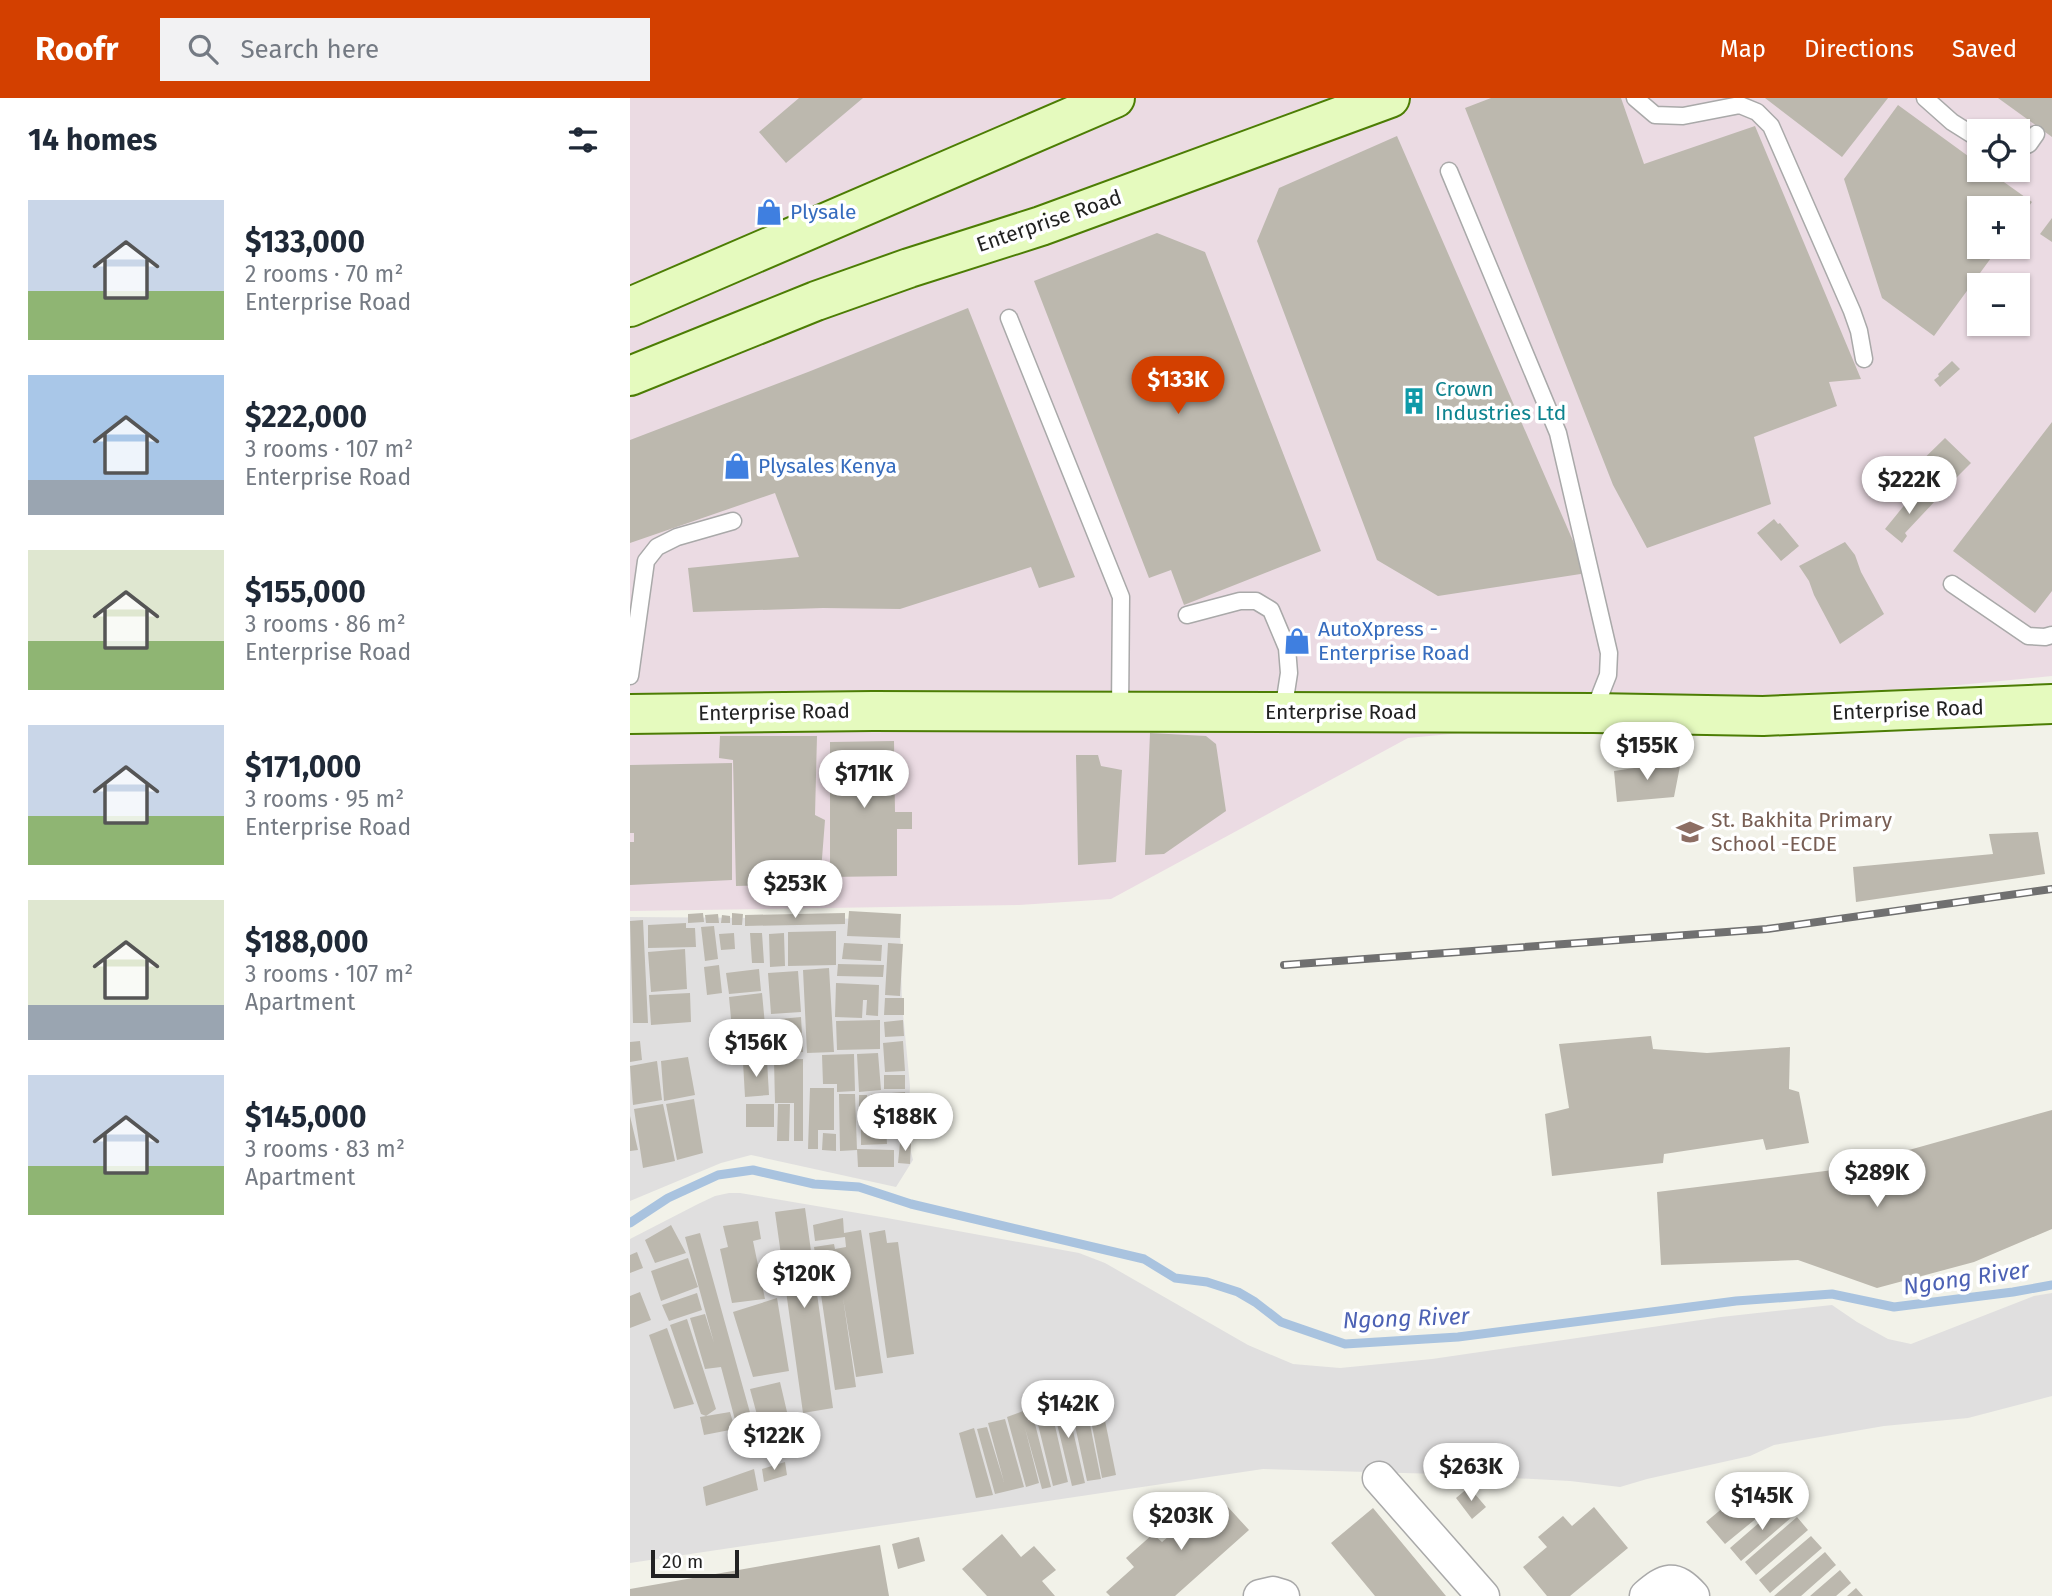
<!DOCTYPE html>
<meta charset="utf-8">
<style>
:root{--surface:#fff;--page:#f2f2f3;--text:#1f2937;--muted:#747a83;--accent:#d34000}
body{margin:0;font-family:"Fira Sans",sans-serif;background:var(--page);color:var(--text);height:100vh;display:flex;flex-direction:column;font-size:26px;white-space:nowrap}
*{box-sizing:border-box;margin:0}
p{font-size:23px;color:var(--muted)}
.icon{flex:none;width:38px;height:38px;fill:none;stroke:currentColor;stroke-width:2;stroke-linecap:round;stroke-linejoin:round}
.map{position:relative;flex:1;overflow:hidden}
.panel{display:flex;flex-direction:column;background:var(--surface);width:630px}
.panel>*{flex:none}
.buttons{position:absolute;left:1337px;top:21px;display:grid;gap:14px}
.buttons a{display:grid;place-items:center;width:63px;height:63px;border-radius:0px;background:var(--surface);box-shadow:0 2px 5px #0004;font-size:35px}
.scale{position:absolute;left:21px;bottom:18px;width:88px;box-sizing:border-box;padding-left:7px;border:4px solid #222;border-top:0;font-size:19px;line-height:24px;white-space:nowrap;color:#222;-webkit-text-stroke:5px #fff;paint-order:stroke}
.price{position:absolute;translate:-50% -60px;padding:0 16px;border-radius:24px;background:#fff;color:#222;font-size:23px;line-height:46px;filter:drop-shadow(0 2px 4px #0008)}
.price::after{content:'';position:absolute;left:50%;top:42px;width:21px;height:16px;margin-left:-10px;background:inherit;clip-path:polygon(0 0,100% 0,50% 100%)}
.price.active{background:var(--accent);color:#fff}
ul{padding:0;list-style:none}
li{display:flex;align-items:center;gap:21px;height:175px;padding:0 28px}
li span{display:grid;place-items:center;flex:none;width:196px;height:140px;border-radius:0px;color:#555}
li>.icon{margin-inline-start:auto}
span .icon{width:84px;height:84px;fill:#fffc;stroke-width:1}
li b{font-size:30px}
h2{display:flex;justify-content:space-between;align-items:center;height:84px;padding:0 28px;font-size:30px}
header{display:flex;align-items:center;gap:42px;box-sizing:border-box;height:98px;padding:0 35px;background:var(--accent);color:#fff}
header strong{font-size:33px}
nav{display:flex;gap:38px;margin-inline-start:auto;font-size:24px}
.search{width:490px;height:63px;background:var(--page);display:flex;align-items:center;gap:18px;box-sizing:border-box;padding:0 24px;border-radius:0px;color:var(--muted);font-size:26px}
main{display:flex;flex:1;min-height:0}
.map>svg:first-child{display:block}
</style>
<header>
<strong>Roofr</strong>
<div class="search"><svg class="icon" aria-label="search" viewBox="0 0 24 24"><circle cx="10" cy="10" r="6"/><path d="M15 15l6 6"/></svg>Search here</div>
<nav><a>Map</a><a>Directions</a><a>Saved</a></nav>
</header>
<main>
<section class="panel">
<h2>14 homes<svg class="icon" aria-label="filters" viewBox="0 0 24 24"><path d="M4 7h16M4 17h16"/><circle cx="9" cy="7" r="2"/><circle cx="15" cy="17" r="2"/></svg></h2>
<ul>
<li><span style="background:linear-gradient(#c9d6e8 65%,#8fb573 0)"><svg class="icon" aria-label="home" viewBox="0 0 24 24"><path d="M3 11l9-7 9 7M6 9v11h12V9"/></svg></span><div><b>$133,000</b><p>2 rooms · 70 m²</p><p>Enterprise Road</p></div></li>
<li><span style="background:linear-gradient(#a9c7e8 75%,#9aa5b1 0)"><svg class="icon" aria-label="home" viewBox="0 0 24 24"><path d="M3 11l9-7 9 7M6 9v11h12V9"/></svg></span><div><b>$222,000</b><p>3 rooms · 107 m²</p><p>Enterprise Road</p></div></li>
<li><span style="background:linear-gradient(#dfe7d0 65%,#8fb573 0)"><svg class="icon" aria-label="home" viewBox="0 0 24 24"><path d="M3 11l9-7 9 7M6 9v11h12V9"/></svg></span><div><b>$155,000</b><p>3 rooms · 86 m²</p><p>Enterprise Road</p></div></li>
<li><span style="background:linear-gradient(#c9d6e8 65%,#8fb573 0)"><svg class="icon" aria-label="home" viewBox="0 0 24 24"><path d="M3 11l9-7 9 7M6 9v11h12V9"/></svg></span><div><b>$171,000</b><p>3 rooms · 95 m²</p><p>Enterprise Road</p></div></li>
<li><span style="background:linear-gradient(#dfe7d0 75%,#9aa5b1 0)"><svg class="icon" aria-label="home" viewBox="0 0 24 24"><path d="M3 11l9-7 9 7M6 9v11h12V9"/></svg></span><div><b>$188,000</b><p>3 rooms · 107 m²</p><p>Apartment</p></div></li>
<li><span style="background:linear-gradient(#c9d6e8 65%,#8fb573 0)"><svg class="icon" aria-label="home" viewBox="0 0 24 24"><path d="M3 11l9-7 9 7M6 9v11h12V9"/></svg></span><div><b>$145,000</b><p>3 rooms · 83 m²</p><p>Apartment</p></div></li>
</ul>
</section>
<div class="map">
<svg width="1422" height="1498" viewBox="0 0 1422 1498">
<rect width="100%" height="100%" fill="#f2f2e9"/>
<path fill="#e0dfdf" d="M0,819L270,821L272,905L280,988L277,1038L283,1062L266,1089L121,1057L91,1065L0,1103Z
M99,1095H110L257,1120L449,1155L475,1165L618,1247L663,1266L710,1270L802,1261L1091,1219L1202,1207L1227,1224L1258,1241L1281,1246L1404,1198L1422,1195V1298L1338,1320L1254,1328L1144,1347L1120,1358L1017,1381L990,1389L940,1383L808,1376L633,1371L0,1465V1141L68,1106L85,1098Z"/>
<path fill="#ebdbe3" fill-rule="evenodd" d="M0,0H1422V578L778,640L481,801L389,807L0,813ZM1349,33H1388V72H1349ZM1349,110H1388V149H1349ZM1349,187H1388V226H1349Z"/>
<g fill="none" stroke-linecap="round" stroke-linejoin="round">
<path stroke="#a9c3df" stroke-width="9" d="M0,1125L38,1100L88,1077L123,1072L184,1086L229,1089L281,1106L514,1161L545,1180L577,1184L608,1194L625,1204L651,1224L715,1246L828,1239L1106,1203L1202,1196L1264,1209L1383,1194L1422,1187"/>
</g>
<path fill="#bcb8ae" d="M169,0H233L156,65L129,34Z
M861,0H991L1014,66L1125,28L1231,281L1199,284L1207,308L1124,339L1141,406L1017,450L983,387L835,10Z
M1135,0H1258L1212,59Z
M1368,0H1422V39Z
M1268,7L1349,66V72H1357L1402,104L1388,123V110H1349V149H1369L1304,238L1252,200L1214,81Z
M767,38L957,475L808,498L747,462L627,143L649,90Z
M1422,120V144L1410,136Z
M527,135L575,154L691,453L554,507L541,472L519,480L404,183Z
M338,210L445,479L409,490L401,469L270,511L193,510L63,514L58,470L169,459L145,395L0,445V342L178,274Z
M1322,263L1330,271L1310,289L1304,282L1309,278L1308,276Z
M1422,324V493L1405,515L1323,453Z
M1315,340L1341,365L1309,397H1304L1290,391L1277,377Z
M1285,394L1306,402L1275,435L1277,438L1272,445L1255,431Z
M1144,421L1148,426L1150,425L1169,448L1151,463L1127,435Z
M1215,444L1225,457L1231,474L1254,516L1210,546L1184,497L1179,483L1169,468Z
M520,635L576,638L586,646L596,713L534,756L515,757Z
M90,638H187L185,717L195,722L190,786L106,788L103,662L89,660Z
M264,643L265,714H282V731H267V778L200,779V644Z
M446,657H468L471,668L492,672L486,764L448,767Z
M1051,663L1044,699L987,704L984,673Z
M102,665V782L0,787V744H4V735H0V667Z
M1408,734L1415,776L1226,804L1223,769L1363,756L1359,736Z
M219,813L271,816L270,840L217,838Z
M73,815L74,824L58,825V816Z
M102,815L113,816L112,827H102Z
M215,815V826L115,828V817Z
M88,816L89,825H76L75,817Z
M92,817L100,818V825H91Z
M13,822L18,925H3L0,823Z
M56,825V830H65L66,849L18,850V827Z
M84,828L88,861L75,863L71,829Z
M206,833V867L158,868V834Z
M104,835L105,851L91,852L89,836Z
M120,835H132L134,865H122Z
M154,835L155,868L140,869L139,836Z
M214,845L252,847L251,863L212,861Z
M258,845L273,846L270,898L255,897Z
M55,851L57,891L21,894L18,854Z
M208,866L254,867L253,879L207,878Z
M89,867L92,895L77,897L74,869Z
M199,870L204,954L177,955L173,872Z
M129,871L131,893L99,896L96,875Z
M168,873L171,914L141,916L138,875Z
M206,885L249,887L248,918L236,917L237,902H233L232,920L205,919Z
M60,895L61,924L21,927L19,897Z
M132,895L135,927L102,931L99,899Z
M255,900H274V917H254Z
M171,919L173,954L141,956L139,922Z
M250,922V951L207,952L206,923Z
M273,922L274,938L255,939L254,924Z
M136,931L139,959L110,962L108,934Z
M1021,938L1023,951L1077,955L1160,949L1159,991L1169,994L1179,1045L1136,1052L1133,1041L1034,1056L1033,1065L922,1078L915,1016L939,1010L929,946Z
M10,943L12,962L0,964V944Z
M273,943L275,973L255,974L253,945Z
M248,955L251,992L229,994L227,956Z
M224,956L225,993L207,994V986H193L192,957Z
M58,959L65,997L34,1003L31,963Z
M173,961V1043H164V1005H145L144,962Z
M137,962L139,997L115,999L113,964Z
M27,963L32,1002L3,1007L0,968Z
M254,977H275V991H254Z
M180,990H204V1032H188V1051H178Z
M275,994L276,1005L261,1006V995Z
M209,996H225L227,1052L210,1053Z
M241,996H256L255,1017L241,1018Z
M229,997H237V1021L229,1022Z
M64,1001L73,1055L47,1062L36,1006Z
M33,1006L45,1063L13,1070L4,1011Z
M116,1006H144V1029H116Z
M148,1006H160L159,1043H147Z
M258,1008H276V1022H259Z
M1422,1012V1131L1344,1164L1247,1190L1168,1162L1031,1167L1027,1094L1211,1071Z
M0,1018L8,1052L0,1053Z
M256,1026L257,1046L231,1047V1027Z
M262,1026H278V1037H262Z
M193,1035L206,1036V1053L192,1052Z
M270,1045H281L280,1066L268,1065Z
M227,1051L264,1052V1069H228Z
M175,1110L203,1310L173,1315L145,1114Z
M213,1120L214,1135L231,1132L253,1275L226,1279L213,1200L226,1289L205,1292L184,1149L204,1146L205,1151L216,1149L215,1139L185,1143L183,1127Z
M128,1123L131,1141L123,1143L135,1201L102,1205L90,1151L98,1149L93,1128Z
M41,1127L56,1155L25,1165L15,1142Z
M255,1132L257,1145L268,1144L284,1256L257,1260L239,1135Z
M70,1135L129,1347L113,1352L91,1269L75,1271L60,1220L75,1216L84,1245L55,1139Z
M7,1154L13,1170L0,1175V1157Z
M58,1160L68,1189L31,1203L21,1173Z
M10,1194L21,1222L0,1230V1198Z
M67,1195L72,1212L39,1223L32,1207Z
M147,1200L159,1273L123,1279L103,1214Z
M57,1221L86,1311L76,1318L71,1316L40,1227Z
M37,1230L64,1306L44,1311L19,1237Z
M150,1284L161,1331L133,1339L120,1291Z
M468,1288L486,1377L472,1380L455,1291Z
M453,1292L471,1381L457,1383L438,1295Z
M435,1298L455,1385L442,1388L421,1301Z
M419,1302L438,1384L423,1388L403,1306Z
M401,1310L421,1389L412,1391L395,1330L409,1385L396,1389L377,1319Z
M100,1314L105,1331L74,1337L70,1319Z
M375,1321L394,1389L365,1396L347,1331L357,1329L374,1384L358,1325Z
M344,1330L363,1397L346,1400L329,1335Z
M155,1364L157,1377L134,1384L132,1371Z
M124,1371L128,1392L76,1408L73,1389Z
M1131,1378L1150,1401L1095,1446L1076,1424Z
M839,1389L856,1409L842,1421L826,1400Z
M586,1396L619,1432L545,1498H480L476,1494L504,1469L496,1460L523,1436L532,1444L552,1427L543,1416L556,1404L566,1414Z
M1152,1405L1163,1418L1111,1463L1100,1450Z
M964,1409L998,1450L940,1498H917L893,1469L917,1449L908,1439L933,1418L942,1428Z
M743,1410L816,1498H745L701,1445Z
M1167,1419L1178,1432L1126,1477L1115,1464Z
M372,1436L391,1459L404,1448L426,1472L412,1483L425,1498H357L332,1471Z
M1181,1438L1192,1450L1140,1495L1129,1482Z
M289,1439L295,1463L268,1471L262,1446Z
M250,1447L259,1498H0V1491Z
M1195,1454L1206,1467L1171,1498H1144Z
M1210,1472L1221,1485L1206,1498H1180Z
M1226,1490L1233,1498H1217Z"/>
<g fill="none" stroke-linecap="round" stroke-linejoin="round">
<defs>
<path id="lane" d="M1005,0L1025,17L1053,18L1110,7L1127,14L1141,28L1222,213L1229,233L1234,261
M1295,0L1322,24L1349,41
M1388,51L1399,46L1406,36
M819,73L928,335L979,555L978,577L963,615
M379,220L491,499L490,613
M1322,486L1398,538L1415,539L1422,537
M557,517L610,503H626L641,512L657,550L659,575L653,614
M0,578L16,463L27,449L47,439L103,423"/>
<path id="street" d="M749,1380L853,1498
M630,1498L643,1495L653,1498
M1016,1498C1036,1481 1044,1477 1063,1498"/>
<path id="secondary" d="M0,209L485,0
M0,278L186,203L279,170L411,128L760,0
M0,616L243,613L963,615L1133,618L1422,606"/>
</defs>
<use href="#lane" stroke="#a9a9a9" stroke-width="19"/>
<use href="#street" stroke="#a9a9a9" stroke-width="35"/>
<use href="#secondary" stroke="#4c7d04" stroke-width="42"/>
<use href="#lane" stroke="#fff" stroke-width="16"/>
<use href="#street" stroke="#fff" stroke-width="32"/>
<use href="#secondary" stroke="#e5fabe" stroke-width="38"/>
<defs>
<path id="rail" d="M654,867L1137,831L1422,791"/>
</defs>
<use href="#rail" stroke="#707070" stroke-width="8"/>
<use href="#rail" stroke="#fff" stroke-width="5" stroke-dasharray="16" stroke-linecap="butt"/>
</g>
<defs>
<symbol id="shop-bare" viewBox="-9 -9 18 18"><path d="M-5-2.5h2.3a2.7 3.5 0 0 1 5.4 0H5L5.5 6h-11ZM-1.5-2.5h3a1.5 2.3 0 0 0-3 0Z" fill="#3f7fe0" stroke="#fff" stroke-width="2.5" paint-order="stroke"/></symbol>
<symbol id="building-bare" viewBox="-9 -9 18 18"><path d="M-4-6H4V6H1V3H-1V6H-4ZM-2.5-4.3h1.7v1.8h-1.7ZM.8-4.3h1.7v1.8H.8ZM-2.5-1h1.7V.8h-1.7ZM.8-1h1.7V.8H.8Z" fill="#0f9aa8" stroke="#fff" stroke-width="2.5" paint-order="stroke"/></symbol>
<symbol id="school-bare" viewBox="-9 -9 18 18"><path d="M0-5L7-2L0 1L-7-2ZM-4 1L0 2.5L4 1V4Q0 6-4 4Z" fill="#8d6e63" stroke="#fff" stroke-width="2.5" paint-order="stroke"/></symbol>
</defs>
<g fill-rule="evenodd">
<use href="#shop-bare" x="120" y="95" width="38" height="38"/>
<use href="#building-bare" x="765" y="284" width="38" height="38"/>
<use href="#shop-bare" x="88" y="349" width="38" height="38"/>
<use href="#shop-bare" x="648" y="524" width="38" height="38"/>
<use href="#school-bare" x="1041" y="715" width="38" height="38"/>
</g>
<g text-anchor="middle" dominant-baseline="central" stroke-width="7" stroke-linejoin="round" paint-order="stroke">
<g font-size="21" fill="#366cbe" stroke="#fff" text-anchor="start">
<text x="160" y="114">Plysale</text>
<text x="128" y="368">Plysales Kenya</text>
<text x="688" y="531">AutoXpress -<tspan x="688" dy="24">Enterprise Road</tspan></text>
</g>
<g font-size="21" fill="#222" stroke="#fff">
<text transform="translate(419 123) rotate(-19)">Enterprise Road</text>
<text transform="translate(1278 612) rotate(-2)">Enterprise Road</text>
<text transform="translate(144 614) rotate(-1)">Enterprise Road</text>
<text x="711" y="614">Enterprise Road</text>
</g>
<g font-size="21" fill="#0d838f" stroke="#fff" text-anchor="start">
<text x="805" y="291">Crown<tspan x="805" dy="24">Industries Ltd</tspan></text>
</g>
<g font-size="21" fill="#785e54" stroke="#fff" text-anchor="start">
<text x="1081" y="722">St. Bakhita Primary<tspan x="1081" dy="24">School -ECDE</tspan></text>
</g>
<g font-size="23" font-style="italic" fill="#4c61b4" stroke="#fff">
<text transform="translate(1336 1180) rotate(-8)">Ngong River</text>
<text transform="translate(776 1220) rotate(-2)">Ngong River</text>
</g>
</g>
</svg>
<div class="buttons">
<a><svg class="icon" aria-label="locate" viewBox="0 0 24 24"><circle cx="12" cy="12" r="6"/><path d="M12 2v4M12 18v4M2 12h4M18 12h4"/></svg></a>
<a>+</a>
<a>−</a>
</div>
<div class="scale">20 m</div>
<b class="price active" style="left:548px;top:318px">$133K</b>
<b class="price" style="left:1279px;top:418px">$222K</b>
<b class="price" style="left:1017px;top:684px">$155K</b>
<b class="price" style="left:234px;top:712px">$171K</b>
<b class="price" style="left:165px;top:822px">$253K</b>
<b class="price" style="left:126px;top:981px">$156K</b>
<b class="price" style="left:275px;top:1055px">$188K</b>
<b class="price" style="left:1247px;top:1111px">$289K</b>
<b class="price" style="left:174px;top:1212px">$120K</b>
<b class="price" style="left:438px;top:1342px">$142K</b>
<b class="price" style="left:144px;top:1374px">$122K</b>
<b class="price" style="left:841px;top:1405px">$263K</b>
<b class="price" style="left:1132px;top:1434px">$145K</b>
<b class="price" style="left:551px;top:1454px">$203K</b>
</div>
</main>
